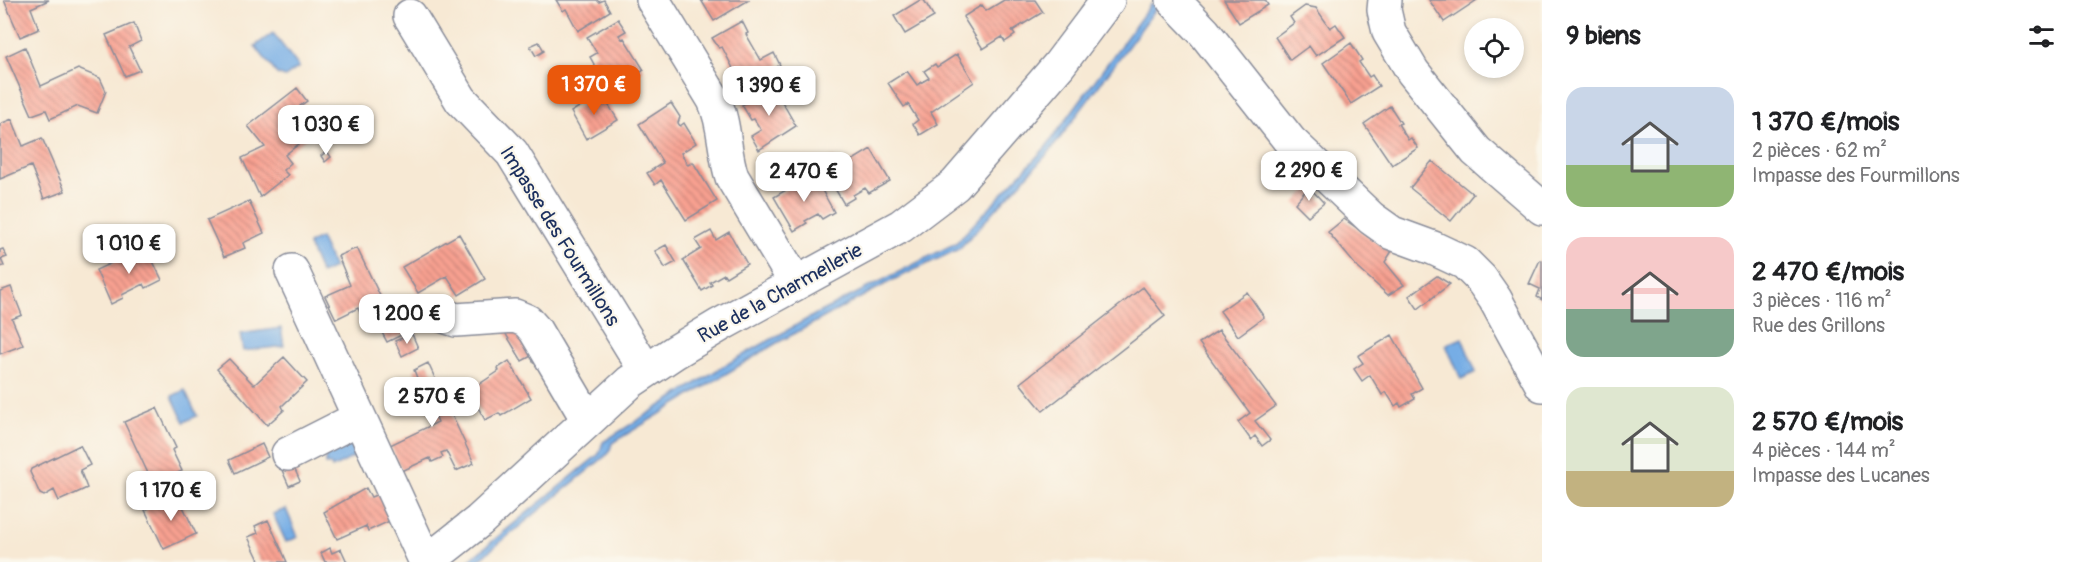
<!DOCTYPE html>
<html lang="fr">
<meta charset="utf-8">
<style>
:root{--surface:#fff;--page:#f2f2f2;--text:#202124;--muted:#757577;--accent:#ea580c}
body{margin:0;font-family:Pangolin,sans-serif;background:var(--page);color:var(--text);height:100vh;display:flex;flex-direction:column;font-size:22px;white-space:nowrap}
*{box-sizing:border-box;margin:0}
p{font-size:20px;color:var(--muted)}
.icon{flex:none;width:33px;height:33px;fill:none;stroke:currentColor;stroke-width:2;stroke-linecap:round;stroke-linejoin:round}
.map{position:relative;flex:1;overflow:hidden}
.details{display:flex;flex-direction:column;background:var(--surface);width:540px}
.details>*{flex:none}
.controls{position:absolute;left:1464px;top:18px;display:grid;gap:12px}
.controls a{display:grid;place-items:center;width:60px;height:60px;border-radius:50%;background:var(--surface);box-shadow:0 3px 9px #0003;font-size:30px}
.price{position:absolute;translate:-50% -51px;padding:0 14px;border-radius:12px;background:#fff;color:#222;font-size:20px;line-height:39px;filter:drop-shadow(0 2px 3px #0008)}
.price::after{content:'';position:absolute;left:50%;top:36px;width:18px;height:14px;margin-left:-9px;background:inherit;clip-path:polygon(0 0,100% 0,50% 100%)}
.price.active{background:var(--accent);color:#fff}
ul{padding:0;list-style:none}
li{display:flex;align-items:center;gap:18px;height:150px;padding:0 24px}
li span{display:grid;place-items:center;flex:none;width:168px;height:120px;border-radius:18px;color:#555}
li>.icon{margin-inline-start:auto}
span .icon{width:72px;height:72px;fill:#fffc;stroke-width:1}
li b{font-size:26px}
h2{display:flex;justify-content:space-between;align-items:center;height:72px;padding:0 24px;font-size:26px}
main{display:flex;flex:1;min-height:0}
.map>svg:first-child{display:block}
</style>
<main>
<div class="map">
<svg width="1542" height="562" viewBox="0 0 1542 562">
<defs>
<pattern id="building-back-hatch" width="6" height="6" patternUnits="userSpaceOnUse" patternTransform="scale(1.5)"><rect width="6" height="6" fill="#f8a090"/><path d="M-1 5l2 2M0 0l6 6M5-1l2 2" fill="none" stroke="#c88379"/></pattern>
</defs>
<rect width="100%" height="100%" fill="#fbf7ec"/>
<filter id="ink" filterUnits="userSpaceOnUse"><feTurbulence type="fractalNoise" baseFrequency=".0167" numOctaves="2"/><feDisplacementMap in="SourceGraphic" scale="12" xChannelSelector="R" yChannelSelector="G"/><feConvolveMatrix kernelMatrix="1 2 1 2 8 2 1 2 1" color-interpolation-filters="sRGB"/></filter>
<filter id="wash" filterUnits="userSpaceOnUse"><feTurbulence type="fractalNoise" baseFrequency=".008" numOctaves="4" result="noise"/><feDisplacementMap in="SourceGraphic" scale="24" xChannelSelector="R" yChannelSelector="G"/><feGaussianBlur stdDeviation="1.35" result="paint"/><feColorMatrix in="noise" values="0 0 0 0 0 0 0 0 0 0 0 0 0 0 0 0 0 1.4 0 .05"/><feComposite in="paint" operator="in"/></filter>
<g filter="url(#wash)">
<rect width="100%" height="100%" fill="#f7e9d4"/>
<path fill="#76ade5" stroke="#486ea2" stroke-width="1.5" d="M1151,4L1158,6L1051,150L959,249L893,280L775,344L612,443L609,453L476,562H467L599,454L603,442L722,367L816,314L956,243L1046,147Z
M273,33L299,67L285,77L277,74L255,46Z
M320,238L334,268L321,274L308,244Z
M281,328L284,346L243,351L240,334Z
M1462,338L1476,372L1461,379L1446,345Z
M185,390L197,416L184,422L172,396Z
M351,440L358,455L332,468L331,465L326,464L325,453Z
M286,509L298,537L286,542L273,514Z"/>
<g id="blocks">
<path fill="url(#building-back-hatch)" d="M4,0H49L31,8L39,29L20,37Z
M556,0H597L599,2L604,0L610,11L578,31L566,9L563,11Z
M701,0H749L714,21Z
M920,0H924L934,17L905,34L894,16Z
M1004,0H1035L1043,12L1012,31L1015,35L1005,42L1002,37L983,49L963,17L982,5L986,11Z
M1224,0H1265L1268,5L1239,23Z
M1429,0H1477L1444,22Z
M1305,6L1316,8L1330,28L1336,24L1345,37L1316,56L1309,46L1290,60L1275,37L1294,23L1290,17Z
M618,19L626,31L619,35L622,39L624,38L644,70L619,86L612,75L603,80L590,57L597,53L587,37Z
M742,21L748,33L746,34L761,60L774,53L780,65L747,86L739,73L736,74L722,47L719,48L712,38Z
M134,23L141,41L129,47L140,70L125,76L106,35Z
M539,42L544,51L536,56L530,46Z
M1351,43L1362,60L1359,62L1369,77L1372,75L1379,86L1351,104L1323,63Z
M25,47L41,86L78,69L100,78L106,91L97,113L78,106L50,119L46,110L32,115L6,56Z
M957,54L974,82L931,112L938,124L920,135L913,124L918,120L908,104L904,107L888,83L907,71L917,85L929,78L924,71L935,64L937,67Z
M773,86L796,126L759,150L751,136L761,130L754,119L751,120L742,105Z
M297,88L307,101L300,106L318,129L285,155L291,163L283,170L288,175L260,197L242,158L265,147L248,126Z
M601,93L618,120L586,139L571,112Z
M671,103L680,117L678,123L680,126L684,123L696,143L681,153L688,165L693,162L717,201L686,220L661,180L655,185L647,173L663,163L639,124Z
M1390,106L1401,123L1398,124L1408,140L1411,138L1418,148L1392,165L1364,124Z
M12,119L23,146L42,138L65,191L44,199L31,166L0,179V124Z
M871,149L890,181L869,193L865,188L853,195L854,198L844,204L821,165L834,157L840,168Z
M327,151L331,157L325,162L321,156Z
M1432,161L1473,194L1451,221L1410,188Z
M813,174L834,212L822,219L818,214L805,221L807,223L794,231L774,197Z
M1309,187L1324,203L1308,216L1295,203Z
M249,201L264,233L243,243L245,248L224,257L207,220Z
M1344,219L1385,248L1392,251L1385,262L1404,285L1388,295L1358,268L1328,232Z
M711,231L716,240L729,232L747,264L726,277L724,274L710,282L712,285L702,291L683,260L701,249L695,240Z
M459,234L485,279L459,295L447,276L418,293L402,267Z
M666,245L676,262L665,268L655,251Z
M146,247L162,280L146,288L144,284L122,295L123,298L111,304L96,270Z
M357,248L381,298L368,304L371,310L361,315L358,308L336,319L325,296L350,285L338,256Z
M3,249L7,257L1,259L4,266L0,267V250Z
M1540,260L1542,261V300L1537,297L1540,289L1529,284Z
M1437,276L1450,284L1418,309L1409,296Z
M11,287L22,315L12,319L23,345L0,354V291Z
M1143,287L1165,316L1043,411L1020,383Z
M1247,292L1264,317L1238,336L1220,311Z
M403,310L412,330L387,342L377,323Z
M516,324L535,354L522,361L504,331Z
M1219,330L1276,406L1255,421L1270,440L1262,446L1255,436L1251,440L1238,422L1250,413L1199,343Z
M412,334L418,348L402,356L395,341Z
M1392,335L1422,388L1412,394L1415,399L1401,407L1399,403L1395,406L1386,392L1382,395L1370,375L1362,381L1354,369L1363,363L1358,356Z
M284,357L307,382L282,406L284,410L267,425L217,369L229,359L254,385Z
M509,361L531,398L501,416L499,413L485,420L469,391L499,371L498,368Z
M428,363L474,463L456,471L446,451L441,453L443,457L432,462L430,458L402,471L390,445L438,422L429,403L415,407L404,385L417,378L414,370Z
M157,408L176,448L172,450L182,471L153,484L124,422Z
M262,444L268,457L235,473L229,460Z
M80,445L90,465L80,470L87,488L59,501L54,490L44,496L40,494L30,472L31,469Z
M292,463L300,481L289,486L281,468Z
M366,488L371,497L381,493L394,519L368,531L366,526L337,539L324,512Z
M177,494L196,534L164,549L145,510Z
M268,520L287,562H260L248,537L258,533L255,526Z
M330,548L332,553L341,549L347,562H325L321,553Z"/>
</g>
</g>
<g filter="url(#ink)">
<use href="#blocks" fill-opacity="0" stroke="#898c99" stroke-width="1.5"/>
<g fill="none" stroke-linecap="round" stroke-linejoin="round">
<defs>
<path id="minor" d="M653,0L714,100C726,125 723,151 732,177L796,283
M1173,0L1204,32L1290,141L1371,218L1392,233L1433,248L1465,263L1481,279L1495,299L1542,385
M1385,0L1384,10L1389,32L1413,72L1476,151L1542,208
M410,16L461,100L512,153L646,371
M292,271L426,562
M441,315L456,320L515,316L527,321L535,330L588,420
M288,454L359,418
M427,562L479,521L630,382L675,352L720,325L901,226L955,185L1059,65L1108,0"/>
</defs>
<use href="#minor" stroke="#898c99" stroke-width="36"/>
<use href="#minor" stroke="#fff" stroke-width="33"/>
</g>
</g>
<g text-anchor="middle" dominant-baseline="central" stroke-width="4.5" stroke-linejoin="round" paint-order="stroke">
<g font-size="20" fill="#1b2f5e" stroke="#fbf7ec">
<text transform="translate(560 236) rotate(58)">Impasse des Fourmillons</text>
<text transform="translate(780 293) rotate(-29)">Rue de la Charmellerie</text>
</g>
</g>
</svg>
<div class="controls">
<a><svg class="icon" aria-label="locate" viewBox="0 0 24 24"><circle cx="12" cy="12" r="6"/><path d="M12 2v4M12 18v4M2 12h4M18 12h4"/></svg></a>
</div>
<b class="price active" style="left:594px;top:116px">1 370 €</b>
<b class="price" style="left:769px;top:117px">1 390 €</b>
<b class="price" style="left:326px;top:156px">1 030 €</b>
<b class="price" style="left:1309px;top:202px">2 290 €</b>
<b class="price" style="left:804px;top:203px">2 470 €</b>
<b class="price" style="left:129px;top:275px">1 010 €</b>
<b class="price" style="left:407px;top:345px">1 200 €</b>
<b class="price" style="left:432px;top:428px">2 570 €</b>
<b class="price" style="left:171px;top:522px">1 170 €</b>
</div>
<section class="details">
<h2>9 biens<svg class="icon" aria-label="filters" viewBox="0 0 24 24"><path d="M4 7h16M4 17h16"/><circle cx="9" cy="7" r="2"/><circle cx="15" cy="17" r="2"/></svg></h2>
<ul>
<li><span style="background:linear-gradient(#c9d6e8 65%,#8fb573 0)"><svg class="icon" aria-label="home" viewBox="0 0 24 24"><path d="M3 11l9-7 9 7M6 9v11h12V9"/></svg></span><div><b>1 370 €/mois</b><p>2 pièces · 62 m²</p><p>Impasse des Fourmillons</p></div></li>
<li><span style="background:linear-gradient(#f6c9c9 60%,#7fa58c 0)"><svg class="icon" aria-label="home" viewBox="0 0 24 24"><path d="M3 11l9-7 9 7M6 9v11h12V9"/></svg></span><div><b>2 470 €/mois</b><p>3 pièces · 116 m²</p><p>Rue des Grillons</p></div></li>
<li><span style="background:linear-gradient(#dfe7d0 70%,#c2b280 0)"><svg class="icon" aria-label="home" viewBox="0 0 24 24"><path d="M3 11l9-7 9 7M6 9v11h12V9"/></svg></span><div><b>2 570 €/mois</b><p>4 pièces · 144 m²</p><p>Impasse des Lucanes</p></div></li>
</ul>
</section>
</main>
